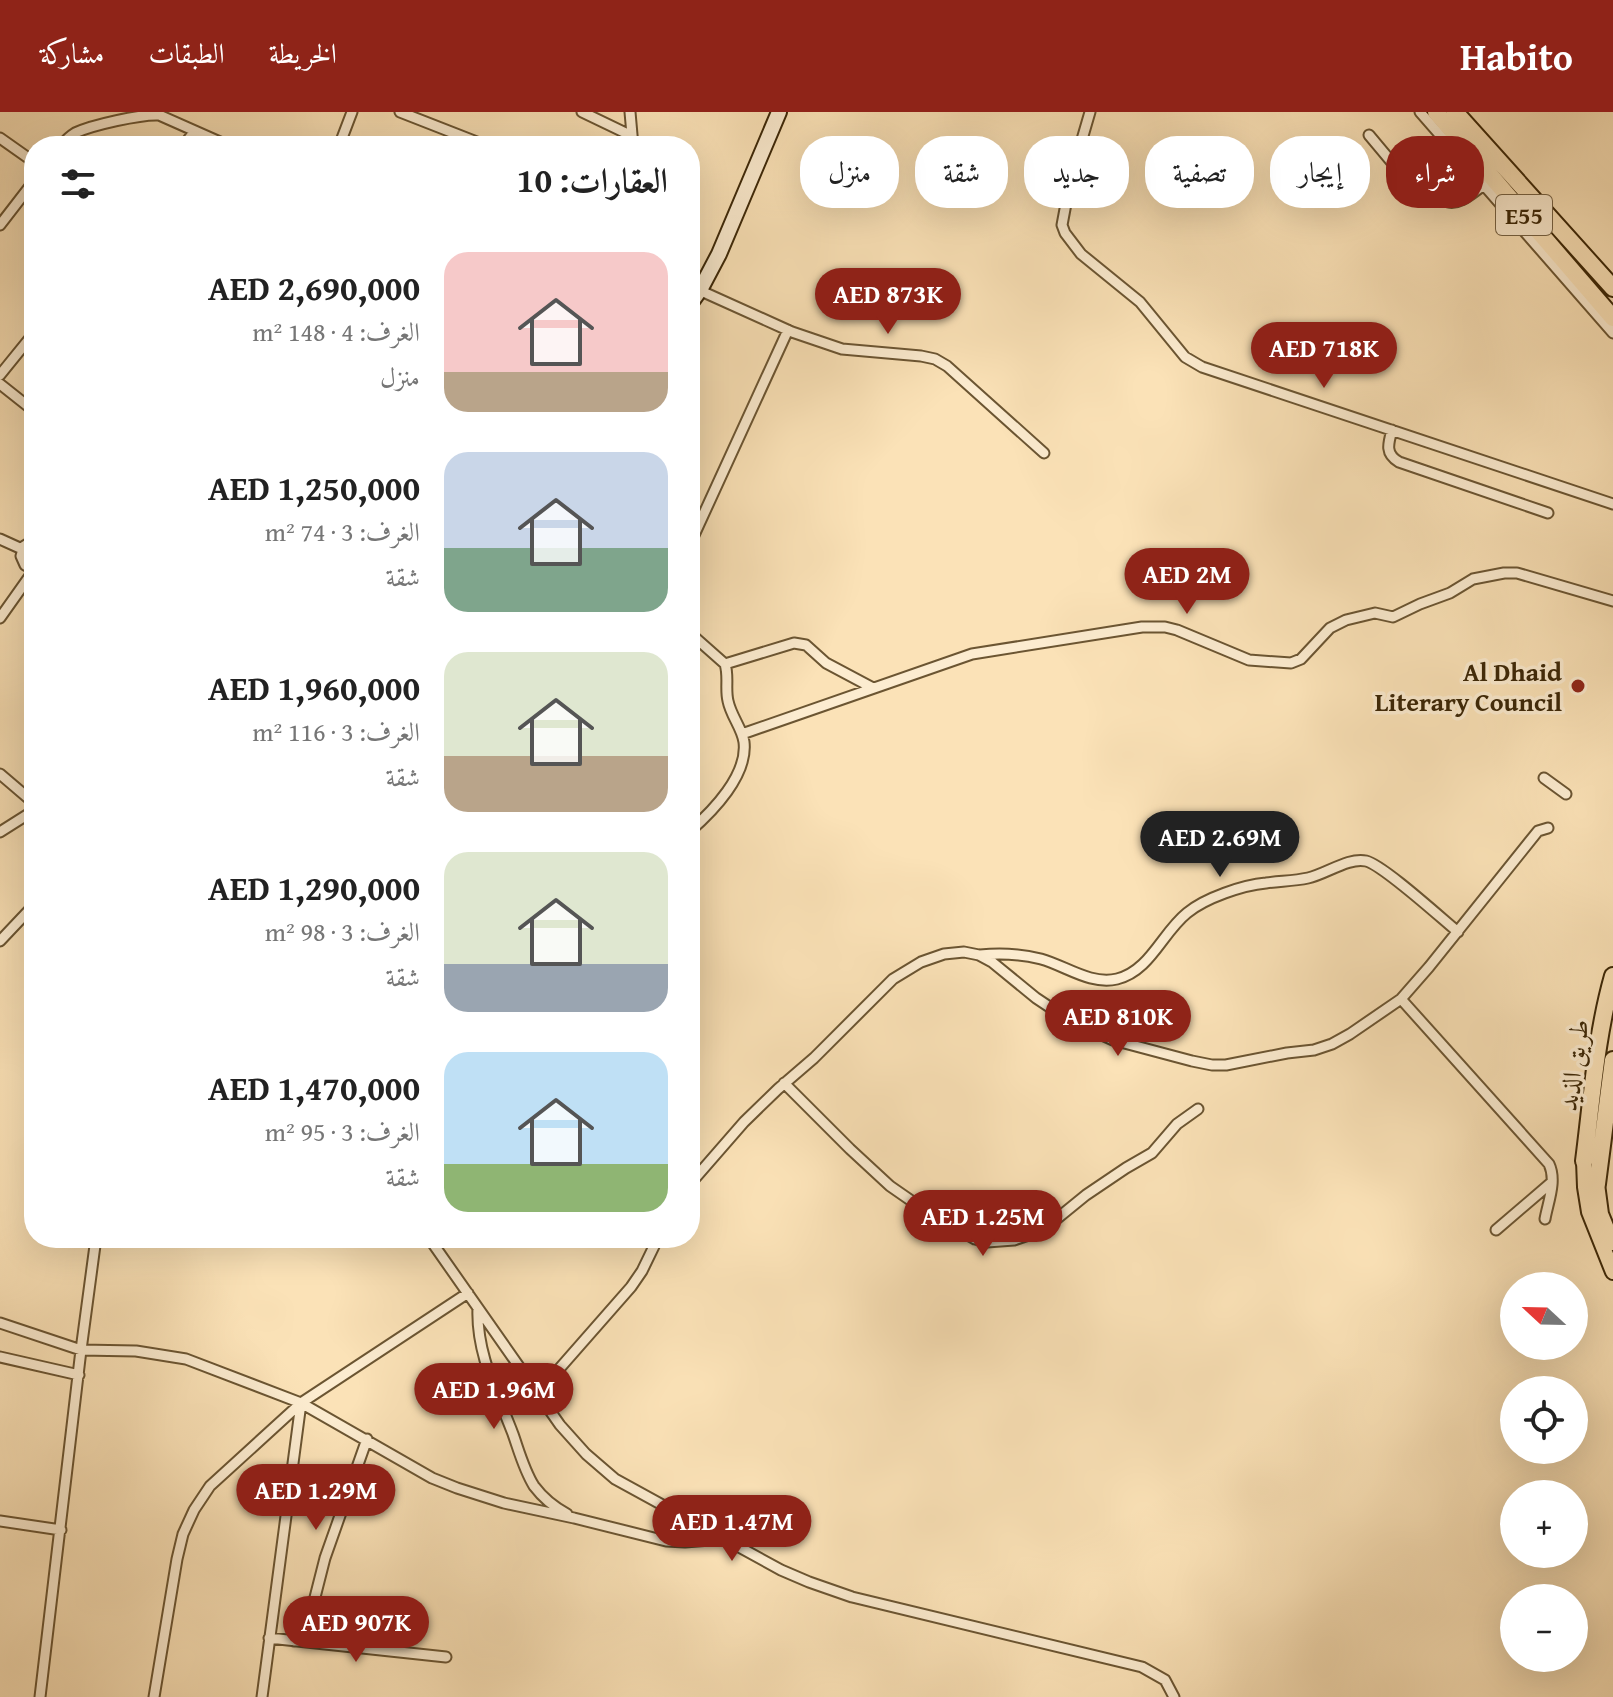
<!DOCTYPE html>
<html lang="ar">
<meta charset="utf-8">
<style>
:root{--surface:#fff;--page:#f6f6f6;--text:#222;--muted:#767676;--accent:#8f2418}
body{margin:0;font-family:"Gentium Book Plus",Amiri,serif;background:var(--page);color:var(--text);direction:rtl;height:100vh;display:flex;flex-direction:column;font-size:30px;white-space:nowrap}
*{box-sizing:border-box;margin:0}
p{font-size:26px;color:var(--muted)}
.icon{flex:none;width:44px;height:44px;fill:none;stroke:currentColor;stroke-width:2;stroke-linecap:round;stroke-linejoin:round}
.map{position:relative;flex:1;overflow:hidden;direction:ltr}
.panel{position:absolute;left:24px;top:24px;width:676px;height:1112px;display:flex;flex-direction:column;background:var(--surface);border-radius:32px;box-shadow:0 8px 32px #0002;direction:rtl}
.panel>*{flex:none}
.banner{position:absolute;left:724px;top:24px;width:760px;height:72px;direction:rtl;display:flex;gap:16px}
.needle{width:52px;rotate:292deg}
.controls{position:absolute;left:1500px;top:1160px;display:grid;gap:16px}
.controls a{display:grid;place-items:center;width:88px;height:88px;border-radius:50%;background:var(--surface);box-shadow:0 8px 32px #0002;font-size:40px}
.price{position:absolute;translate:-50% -68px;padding:0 18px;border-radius:28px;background:var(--accent);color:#fff;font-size:26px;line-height:52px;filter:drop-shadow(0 2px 4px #0008)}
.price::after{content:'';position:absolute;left:50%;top:48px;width:24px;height:18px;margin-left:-12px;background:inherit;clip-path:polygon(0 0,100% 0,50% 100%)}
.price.active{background:#222;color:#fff}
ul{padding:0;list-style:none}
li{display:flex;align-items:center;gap:24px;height:200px;padding:0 32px}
li span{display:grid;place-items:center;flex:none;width:224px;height:160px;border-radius:24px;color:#555}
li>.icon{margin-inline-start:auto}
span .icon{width:96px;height:96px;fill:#fffc;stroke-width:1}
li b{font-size:34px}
h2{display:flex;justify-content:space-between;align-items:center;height:96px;padding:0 32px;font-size:34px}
.pill{padding:0 28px;border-radius:32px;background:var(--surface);box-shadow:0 8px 32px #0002;font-size:28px;line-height:72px}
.pill.active{background:var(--accent);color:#fff}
header{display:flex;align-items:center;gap:48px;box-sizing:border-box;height:112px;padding:0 40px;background:var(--accent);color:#fff}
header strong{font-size:38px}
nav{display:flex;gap:44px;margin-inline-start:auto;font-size:28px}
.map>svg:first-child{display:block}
</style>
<header>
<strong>Habito</strong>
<nav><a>الخريطة</a><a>الطبقات</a><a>مشاركة</a></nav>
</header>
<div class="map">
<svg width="1613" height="1585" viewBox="0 0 1613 1585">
<rect width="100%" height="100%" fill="#fbe2b7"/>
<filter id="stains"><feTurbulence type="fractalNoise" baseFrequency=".0025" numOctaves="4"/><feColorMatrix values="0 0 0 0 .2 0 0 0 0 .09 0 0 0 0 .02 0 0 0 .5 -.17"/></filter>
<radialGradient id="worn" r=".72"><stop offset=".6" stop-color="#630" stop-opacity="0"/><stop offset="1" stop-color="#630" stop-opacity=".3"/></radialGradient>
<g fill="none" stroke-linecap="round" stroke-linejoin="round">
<defs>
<path id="street" d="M400,0L487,34
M582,0L632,24
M630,0L633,34
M1090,0L1071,65L1062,113L1065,121L1081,142L1140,190L1185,245L1202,255L1613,392
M1420,0L1613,221
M1369,23L1410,72L1448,90C1461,93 1473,80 1484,73
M0,26L34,50
M61,34C65,29 70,24 75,21C92,13 141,2 159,3L229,34
M183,34L195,19
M339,34L352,0
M0,113L34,69
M690,174L792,220L842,237L921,244L935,247L947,254L1044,341
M0,263L34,221
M0,272L34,299
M1392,318C1388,332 1385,342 1399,350L1548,401
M0,427L22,437
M34,428L24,434L21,444L25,453L34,458
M690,432L788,218
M0,506L34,458
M690,521L725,552C729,564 725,577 728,589C731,604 742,616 744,630C748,663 713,699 690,719
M725,552L794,531L806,533L826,551L873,576
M742,622L972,542L1142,515H1165L1177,518L1249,548L1291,551L1301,547L1330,516L1346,508L1375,501L1393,505L1420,492L1450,481L1473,467L1504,461H1517L1613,489
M0,662L34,691
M1544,666L1566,682
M0,720L30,701L34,681
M0,829L34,793
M980,843C1000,841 1021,842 1041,847C1066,854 1090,873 1117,867C1150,859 1162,821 1187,801C1205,786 1243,773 1266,771C1280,769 1294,769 1308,766C1326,762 1349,745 1366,749C1383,753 1441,806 1458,820
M1401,887L1549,1052C1557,1069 1548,1090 1545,1107
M784,971L850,1037L890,1074L926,1099L975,1127L987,1130L1014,1128L1043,1118L1086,1083L1126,1056L1152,1041L1177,1012L1198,997
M690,1072L744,1010L778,977L814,946L893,867L921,850L944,842L964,840L979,843L992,850L1036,886L1069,908L1113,928L1192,949L1212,953H1226L1287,941L1314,938L1332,932L1350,922L1401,887L1429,855L1538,719L1548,716
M1496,1118L1552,1070
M429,1126L560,1313L586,1342L615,1367L781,1458L809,1470L852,1485L1142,1555L1165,1568L1174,1585
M478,1196C476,1241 497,1280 513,1322C519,1339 524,1358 534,1374C543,1386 554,1395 567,1402
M0,1211L81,1238L136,1239L186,1247L301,1291L432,1366L457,1376L504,1391L574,1406L666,1429L685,1430L723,1427
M0,1245L79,1263
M538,1281L631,1175L642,1159L658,1126
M0,1409L61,1418
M269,1526L446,1545
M294,1529L306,1513L310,1505L325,1446L367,1327
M40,1585L81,1238L96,1126
M154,1585L177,1447L183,1422L194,1398L210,1374L301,1291L468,1181
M262,1585L301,1291"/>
<path id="secondary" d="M690,192L700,178L719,142L779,0"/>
<path id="primary" d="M1584,1049L1585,1075L1589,1100L1613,1160
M1597,1072L1601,1102L1613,1131"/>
<path id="highway" d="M1436,0L1613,206
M1455,0L1613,176
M1584,1049C1592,987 1596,924 1613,864
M1597,1072L1613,948"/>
</defs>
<use href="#street" stroke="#6b5532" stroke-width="13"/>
<use href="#secondary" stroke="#3b2606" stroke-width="18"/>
<use href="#primary" stroke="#3b2606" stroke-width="18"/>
<use href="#highway" stroke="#3b2606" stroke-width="20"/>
<use href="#street" stroke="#fcecd0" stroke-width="9"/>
<use href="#secondary" stroke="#fcecd0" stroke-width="14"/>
<use href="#primary" stroke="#fbe2b7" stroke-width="14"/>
<use href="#highway" stroke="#fbe2b7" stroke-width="16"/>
</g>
<circle fill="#8f2418" stroke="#fcecd0" stroke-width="3" cx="1578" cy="574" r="8"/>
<g text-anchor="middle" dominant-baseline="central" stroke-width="7" stroke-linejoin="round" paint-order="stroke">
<rect fill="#fcecd0" stroke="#756143" stroke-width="2" x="1496" y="83" width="56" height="40" rx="6"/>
<g font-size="24" font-weight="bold" fill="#3b2606">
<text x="1524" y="103">E55</text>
</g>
<g font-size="26" font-weight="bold" fill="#3b2606" stroke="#fcecd0" text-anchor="end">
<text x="1562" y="559">Al Dhaid<tspan x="1562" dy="30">Literary Council</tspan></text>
</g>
<g font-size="26" fill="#3b2606" stroke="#fcecd0">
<text transform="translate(1573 953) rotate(-82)">طريق الذيد</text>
</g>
</g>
<rect width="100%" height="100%" filter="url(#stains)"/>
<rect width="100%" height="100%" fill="url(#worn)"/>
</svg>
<div class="controls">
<a><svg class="needle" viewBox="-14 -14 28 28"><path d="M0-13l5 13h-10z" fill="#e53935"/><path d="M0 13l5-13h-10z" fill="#767676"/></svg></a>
<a><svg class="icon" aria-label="locate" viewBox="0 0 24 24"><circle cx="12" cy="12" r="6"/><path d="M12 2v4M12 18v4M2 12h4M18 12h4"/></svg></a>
<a>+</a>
<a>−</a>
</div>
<b class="price" style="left:888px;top:224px">AED 873K</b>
<b class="price" style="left:1324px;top:278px">AED 718K</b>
<b class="price" style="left:1187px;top:504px">AED 2M</b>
<b class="price active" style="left:1220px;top:767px">AED 2.69M</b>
<b class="price" style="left:1118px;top:946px">AED 810K</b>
<b class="price" style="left:983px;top:1146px">AED 1.25M</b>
<b class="price" style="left:494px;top:1319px">AED 1.96M</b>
<b class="price" style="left:316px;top:1420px">AED 1.29M</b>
<b class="price" style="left:732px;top:1451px">AED 1.47M</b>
<b class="price" style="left:356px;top:1552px">AED 907K</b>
<div class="banner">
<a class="pill active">شراء</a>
<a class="pill">إيجار</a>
<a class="pill">تصفية</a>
<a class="pill">جديد</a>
<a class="pill">شقة</a>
<a class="pill">منزل</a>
</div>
<section class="panel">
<h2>العقارات: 10<svg class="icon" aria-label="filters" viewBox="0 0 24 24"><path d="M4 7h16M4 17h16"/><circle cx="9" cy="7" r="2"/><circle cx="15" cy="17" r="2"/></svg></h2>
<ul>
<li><span style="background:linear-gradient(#f6c9c9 75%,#b9a48a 0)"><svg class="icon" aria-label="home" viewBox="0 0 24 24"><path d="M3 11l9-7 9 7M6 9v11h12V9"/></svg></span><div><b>AED 2,690,000</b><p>الغرف: 4 · 148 m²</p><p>منزل</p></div></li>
<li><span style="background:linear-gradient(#c9d6e8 60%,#7fa58c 0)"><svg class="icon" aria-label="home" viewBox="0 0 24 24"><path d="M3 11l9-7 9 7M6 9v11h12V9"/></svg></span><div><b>AED 1,250,000</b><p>الغرف: 3 · 74 m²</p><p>شقة</p></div></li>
<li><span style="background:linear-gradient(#dfe7d0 65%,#b9a48a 0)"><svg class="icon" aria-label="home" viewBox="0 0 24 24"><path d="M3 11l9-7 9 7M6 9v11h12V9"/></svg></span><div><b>AED 1,960,000</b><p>الغرف: 3 · 116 m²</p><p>شقة</p></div></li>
<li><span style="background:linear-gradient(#dfe7d0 70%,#9aa5b1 0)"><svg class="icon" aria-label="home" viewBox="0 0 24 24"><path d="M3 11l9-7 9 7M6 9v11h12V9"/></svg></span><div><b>AED 1,290,000</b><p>الغرف: 3 · 98 m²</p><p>شقة</p></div></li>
<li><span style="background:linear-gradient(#bfe0f5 70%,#8fb573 0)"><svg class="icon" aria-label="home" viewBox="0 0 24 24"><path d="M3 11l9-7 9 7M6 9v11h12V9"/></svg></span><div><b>AED 1,470,000</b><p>الغرف: 3 · 95 m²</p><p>شقة</p></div></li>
</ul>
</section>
</div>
